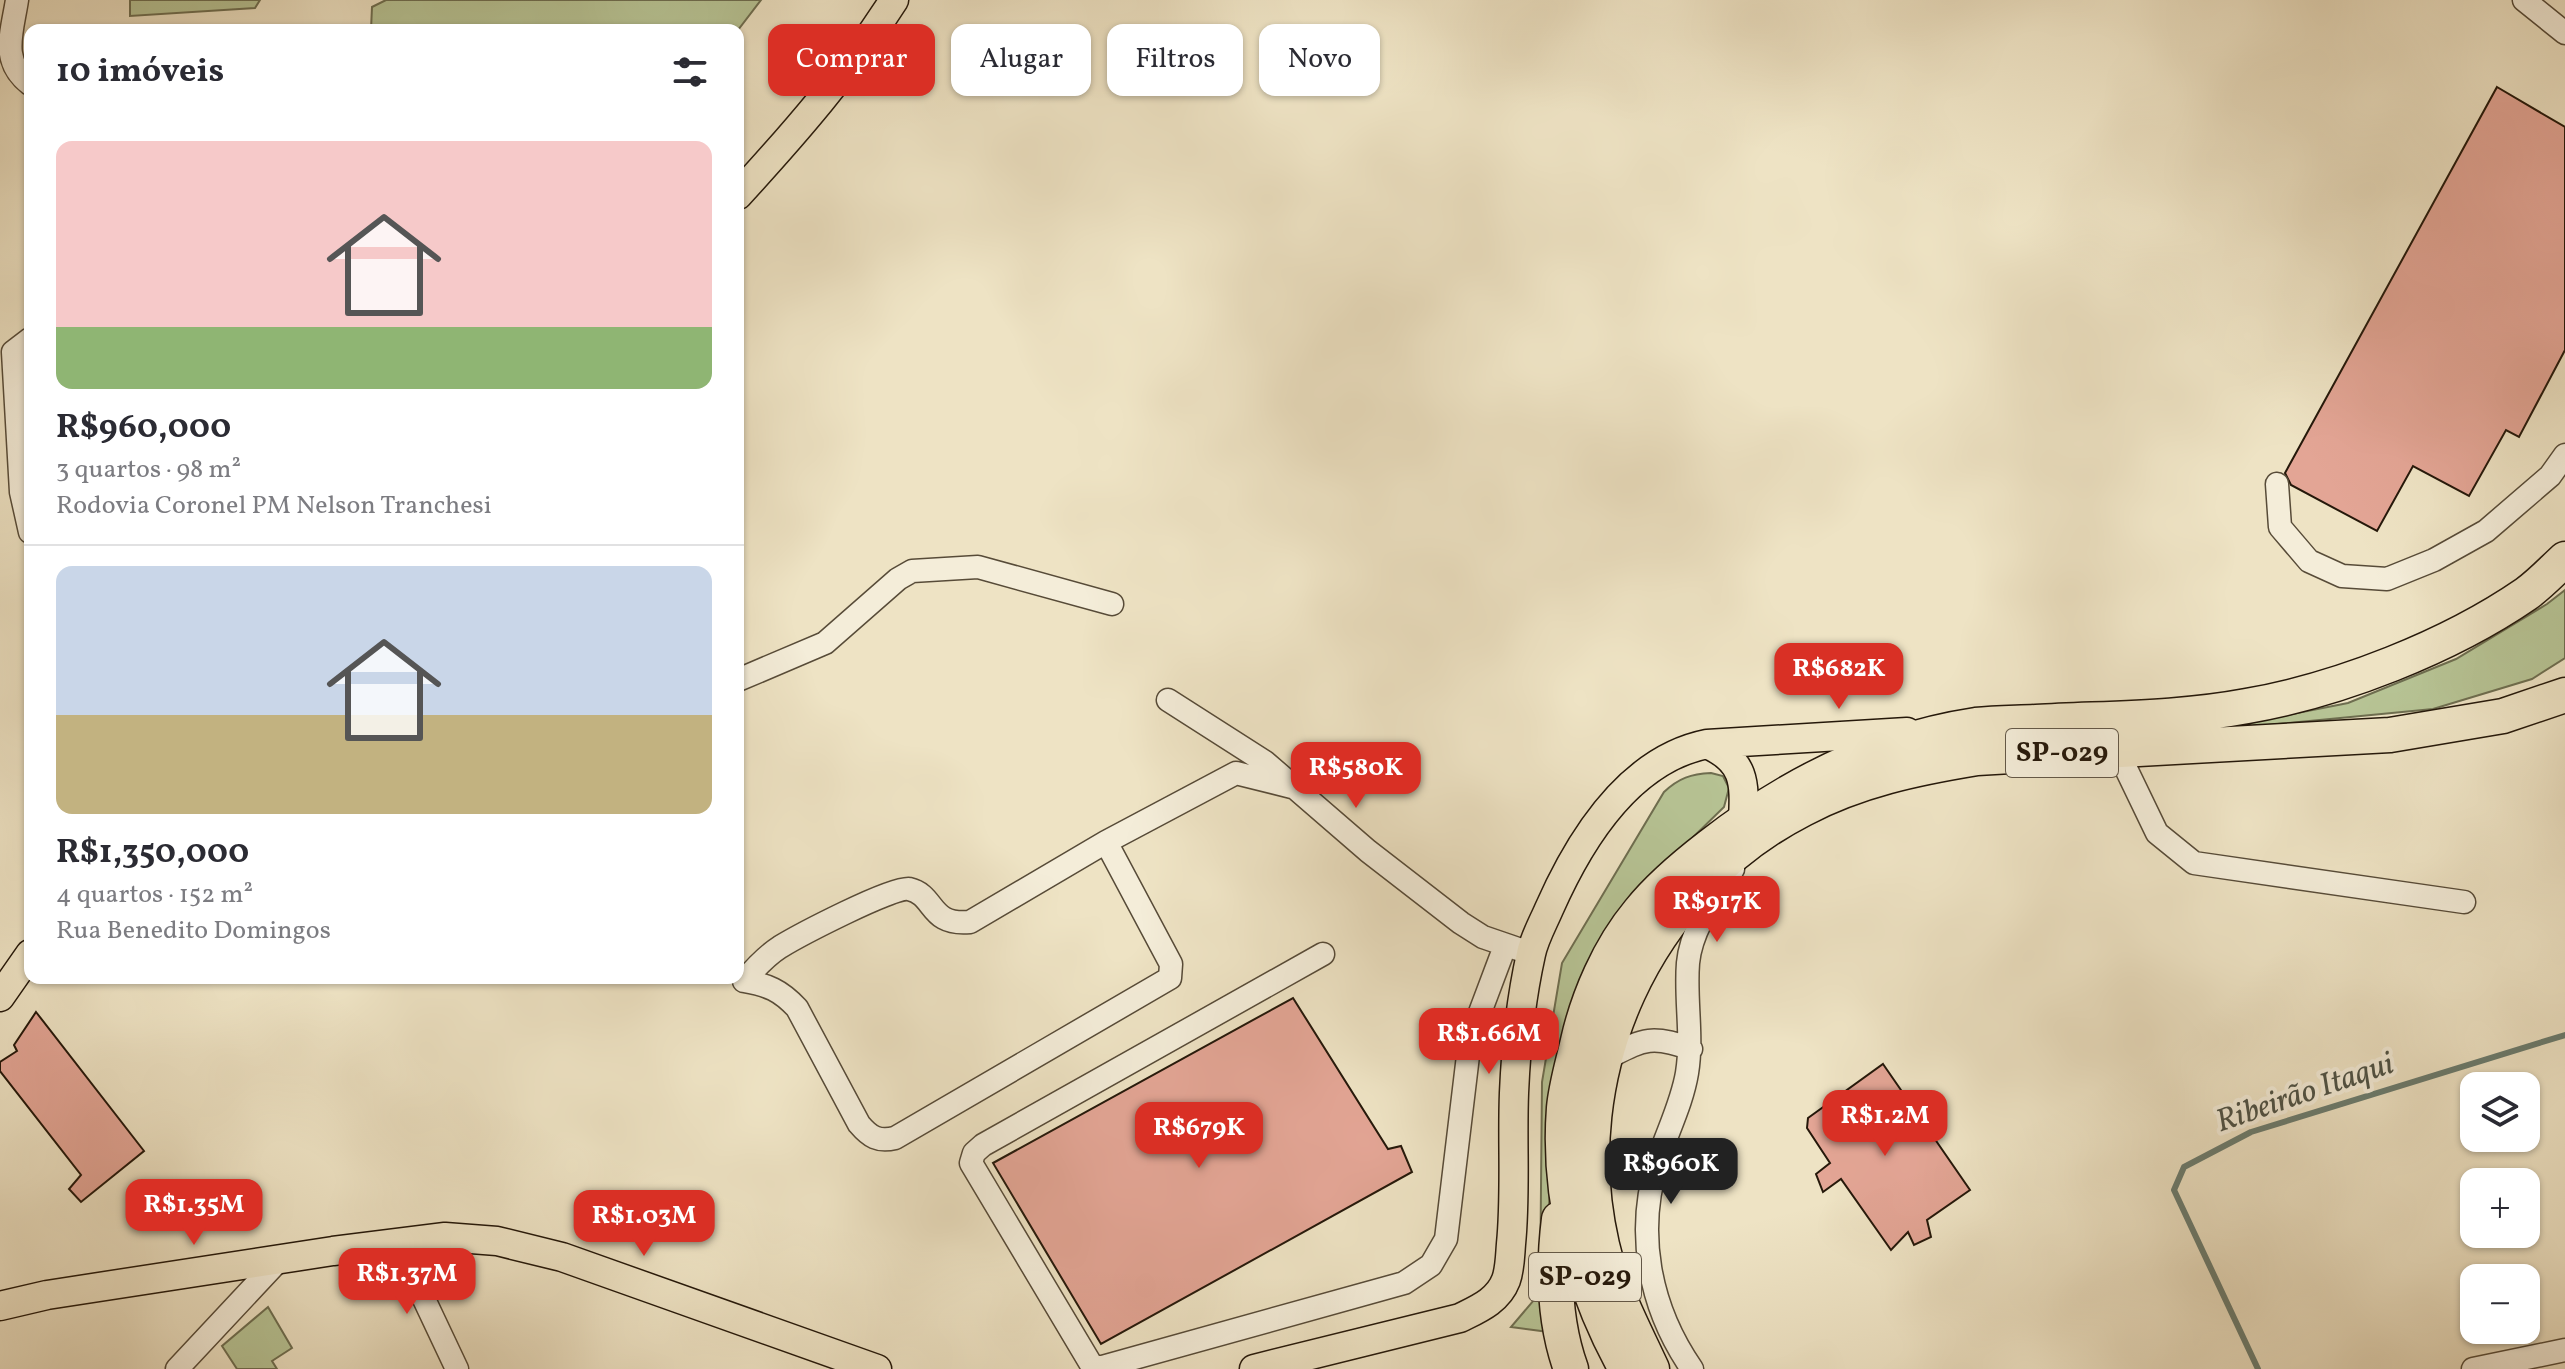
<!DOCTYPE html>
<html lang="pt">
<meta charset="utf-8">
<style>
:root{--surface:#fff;--page:#f7f7f7;--text:#2b2b33;--muted:#7c7c81;--line:#e1e1e2;--accent:#d93025}
body{margin:0;font-family:Vollkorn,serif;background:var(--page);color:var(--text);height:100vh;display:flex;flex-direction:column;font-size:30px;white-space:nowrap}
*{box-sizing:border-box;margin:0}
p{font-size:26px;color:var(--muted)}
.icon{flex:none;width:44px;height:44px;fill:none;stroke:currentColor;stroke-width:2;stroke-linecap:round;stroke-linejoin:round}
.map{position:relative;flex:1;overflow:hidden}
.side{position:absolute;left:24px;top:24px;width:720px;height:960px;display:flex;flex-direction:column;background:var(--surface);border-radius:16px;box-shadow:0 2px 6px #0004}
.side>*{flex:none}
.banner{position:absolute;left:768px;top:24px;width:760px;height:72px;display:flex;gap:16px}
.controls{position:absolute;left:2460px;top:1072px;display:grid;gap:16px}
.controls a{display:grid;place-items:center;width:80px;height:80px;border-radius:16px;background:var(--surface);box-shadow:0 2px 6px #0004;font-size:40px}
.price{position:absolute;translate:-50% -68px;padding:0 18px;border-radius:16px;background:var(--accent);color:#fff;font-size:26px;line-height:52px;filter:drop-shadow(0 2px 4px #0008)}
.price::after{content:'';position:absolute;left:50%;top:48px;width:24px;height:18px;margin-left:-12px;background:inherit;clip-path:polygon(0 0,100% 0,50% 100%)}
.price.selected{background:#222;color:#fff}
ul{padding:0;list-style:none}
li{display:grid;align-content:center;gap:16px;height:424px;padding:0 32px}
li+li{border-top:2px solid var(--line)}
li span{display:grid;place-items:center;height:248px;border-radius:16px;color:#555}
li>.icon{margin-inline-start:auto}
span .icon{width:144px;height:144px;fill:#fffc;stroke-width:1}
li b{font-size:34px}
h2{display:flex;justify-content:space-between;align-items:center;height:96px;padding:0 32px;font-size:34px}
.chip{padding:0 28px;border-radius:16px;background:var(--surface);box-shadow:0 2px 6px #0004;font-size:28px;line-height:72px}
.chip.selected{background:var(--accent);color:#fff}
.map>svg:first-child{display:block}
</style>
<div class="map">
<svg width="2565" height="1369" viewBox="0 0 2565 1369">
<rect width="100%" height="100%" fill="#eee3c4"/>
<filter id="stains"><feTurbulence type="fractalNoise" baseFrequency=".0025" numOctaves="4"/><feColorMatrix values="0 0 0 0 .2 0 0 0 0 .09 0 0 0 0 .02 0 0 0 .5 -.17"/></filter>
<radialGradient id="worn" r=".72"><stop offset=".6" stop-color="#630" stop-opacity="0"/><stop offset="1" stop-color="#630" stop-opacity=".3"/></radialGradient>
<path fill="#b7c495" stroke="#6e6e50" stroke-width="2" d="M130,0H260L255,8L130,16Z
M386,0H761L738,30H371L372,7Z
M2565,590V658L2532,679L2433,709L2207,731L2348,703L2456,659L2547,604Z
M1711,773L1723,776L1729,788L1724,807L1643,886L1556,1080L1549,1205V1332L1511,1327L1540,1293L1542,1082L1562,963L1664,792C1679,778 1691,774 1711,773Z
M268,1307L292,1348L272,1361L277,1369H237L222,1346Z"/>
<g fill="none" stroke-linecap="round" stroke-linejoin="round">
<path stroke="#6b7c6f" stroke-width="6" d="M2258,1369L2174,1190L2184,1167L2251,1132L2565,1035"/>
</g>
<path fill="#e3a595" stroke="#25180a" stroke-width="2" d="M2497,87L2565,127V350L2519,437L2506,430L2469,496L2413,466L2377,531L2291,485L2285,473Z
M1293,998L1388,1149L1401,1146L1412,1172L1101,1344L993,1163Z
M36,1012L144,1151L81,1202L69,1189L81,1175L0,1071V1062L17,1051L14,1045Z
M1883,1064L1970,1190L1927,1220L1931,1237L1914,1245L1908,1232L1891,1250L1841,1179L1823,1192L1816,1174L1830,1163L1807,1128L1808,1118Z"/>
<g fill="none" stroke-linecap="round" stroke-linejoin="round">
<defs>
<path id="minor" d="M17,0C12,33 0,61 30,84
M2524,0L2565,33
M13,352L21,492L30,532
M13,352L30,339
M2277,484L2280,527L2309,561L2342,576L2387,579L2434,560L2486,531L2550,476L2565,455
M738,680L825,643L898,579L912,571L978,567L1112,604
M1168,700L1265,762L1368,851L1461,923L1483,937L1518,949
M2117,750L2157,833L2194,863L2464,902
M1323,954L983,1145L974,1153L971,1163L1092,1366L1102,1367L1404,1283L1431,1265L1446,1239L1470,1039L1505,946
M744,981C768,985 780,990 797,1008L859,1124C870,1137 878,1142 895,1138L1170,978L1171,964L1106,842L1236,773L1296,788
M744,981C755,968 766,956 780,947C798,936 893,886 909,889C936,895 928,926 970,922L1106,842
M1603,1060C1641,1041 1649,1033 1691,1049
M398,1244L457,1369
M177,1369L278,1261
M1692,1369C1649,1307 1635,1232 1658,1160C1668,1130 1682,1103 1687,1073C1693,1036 1685,1000 1688,963C1691,929 1715,897 1733,869
M2473,1369L2565,1350"/>
<path id="major" d="M738,195C794,134 849,71 894,0
M1707,744C1745,761 1745,782 1743,820
M0,997L30,954
M0,1306L47,1295L333,1251L445,1237L497,1241L562,1257L877,1369
M1254,1369L1460,1318C1478,1309 1498,1301 1506,1280C1510,1269 1510,1256 1511,1244C1516,1194 1512,1143 1514,1093C1516,1046 1521,999 1531,954C1534,939 1543,923 1549,909C1579,841 1628,760 1707,744L1907,732"/>
<path id="highway" d="M1559,1219C1553,1268 1554,1322 1571,1369
M1626,1369C1582,1290 1557,1199 1564,1108C1566,1086 1573,1063 1578,1041C1588,997 1609,948 1639,912C1659,887 1684,866 1710,846C1788,785 1877,740 1976,725C1995,723 2016,723 2036,722C2106,718 2178,719 2247,706C2339,690 2449,647 2526,594C2540,584 2552,571 2565,559
M1652,1369C1633,1328 1612,1289 1602,1245C1562,1073 1645,890 1803,809C1858,780 1916,768 1977,758L2390,735L2503,716L2565,695"/>
</defs>
<use href="#minor" stroke="#574b38" stroke-width="25"/>
<use href="#major" stroke="#25180a" stroke-width="31"/>
<use href="#highway" stroke="#25180a" stroke-width="37"/>
<use href="#minor" stroke="#f4edd9" stroke-width="22"/>
<use href="#major" stroke="#eee3c4" stroke-width="28"/>
<use href="#highway" stroke="#eee3c4" stroke-width="34"/>
</g>
<g text-anchor="middle" dominant-baseline="central" stroke-width="8" stroke-linejoin="round" paint-order="stroke">
<g fill="#f4edd9" stroke="#635848" stroke-width="2">
<rect x="2006" y="729" width="112" height="48" rx="6"/>
<rect x="1529" y="1253" width="112" height="48" rx="6"/>
</g>
<g font-size="28" font-weight="bold" fill="#25180a">
<text x="2062" y="753">SP-029</text>
<text x="1585" y="1277">SP-029</text>
</g>
<g font-size="32" font-style="italic" fill="#4e5245" stroke="#f4edd9">
<text transform="translate(2305 1094) rotate(-19)">Ribeirão Itaqui</text>
</g>
</g>
<rect width="100%" height="100%" filter="url(#stains)"/>
<rect width="100%" height="100%" fill="url(#worn)"/>
</svg>
<div class="controls">
<a><svg class="icon" aria-label="layers" viewBox="0 0 24 24"><path d="M12 4l9 5-9 5-9-5zM3 14l9 5 9-5"/></svg></a>
<a>+</a>
<a>−</a>
</div>
<b class="price" style="left:1839px;top:711px">R$682K</b>
<b class="price" style="left:1356px;top:810px">R$580K</b>
<b class="price" style="left:1717px;top:944px">R$917K</b>
<b class="price" style="left:1489px;top:1076px">R$1.66M</b>
<b class="price" style="left:1885px;top:1158px">R$1.2M</b>
<b class="price" style="left:1199px;top:1170px">R$679K</b>
<b class="price selected" style="left:1671px;top:1206px">R$960K</b>
<b class="price" style="left:194px;top:1247px">R$1.35M</b>
<b class="price" style="left:644px;top:1258px">R$1.03M</b>
<b class="price" style="left:407px;top:1316px">R$1.37M</b>
<div class="banner">
<a class="chip selected">Comprar</a>
<a class="chip">Alugar</a>
<a class="chip">Filtros</a>
<a class="chip">Novo</a>
</div>
<section class="side">
<h2>10 imóveis<svg class="icon" aria-label="filters" viewBox="0 0 24 24"><path d="M4 7h16M4 17h16"/><circle cx="9" cy="7" r="2"/><circle cx="15" cy="17" r="2"/></svg></h2>
<ul>
<li><span style="background:linear-gradient(#f6c9c9 75%,#8fb573 0)"><svg class="icon" aria-label="home" viewBox="0 0 24 24"><path d="M3 11l9-7 9 7M6 9v11h12V9"/></svg></span><div><b>R$960,000</b><p>3 quartos · 98 m²</p><p>Rodovia Coronel PM Nelson Tranchesi</p></div></li>
<li><span style="background:linear-gradient(#c9d6e8 60%,#c2b280 0)"><svg class="icon" aria-label="home" viewBox="0 0 24 24"><path d="M3 11l9-7 9 7M6 9v11h12V9"/></svg></span><div><b>R$1,350,000</b><p>4 quartos · 152 m²</p><p>Rua Benedito Domingos</p></div></li>
</ul>
</section>
</div>
